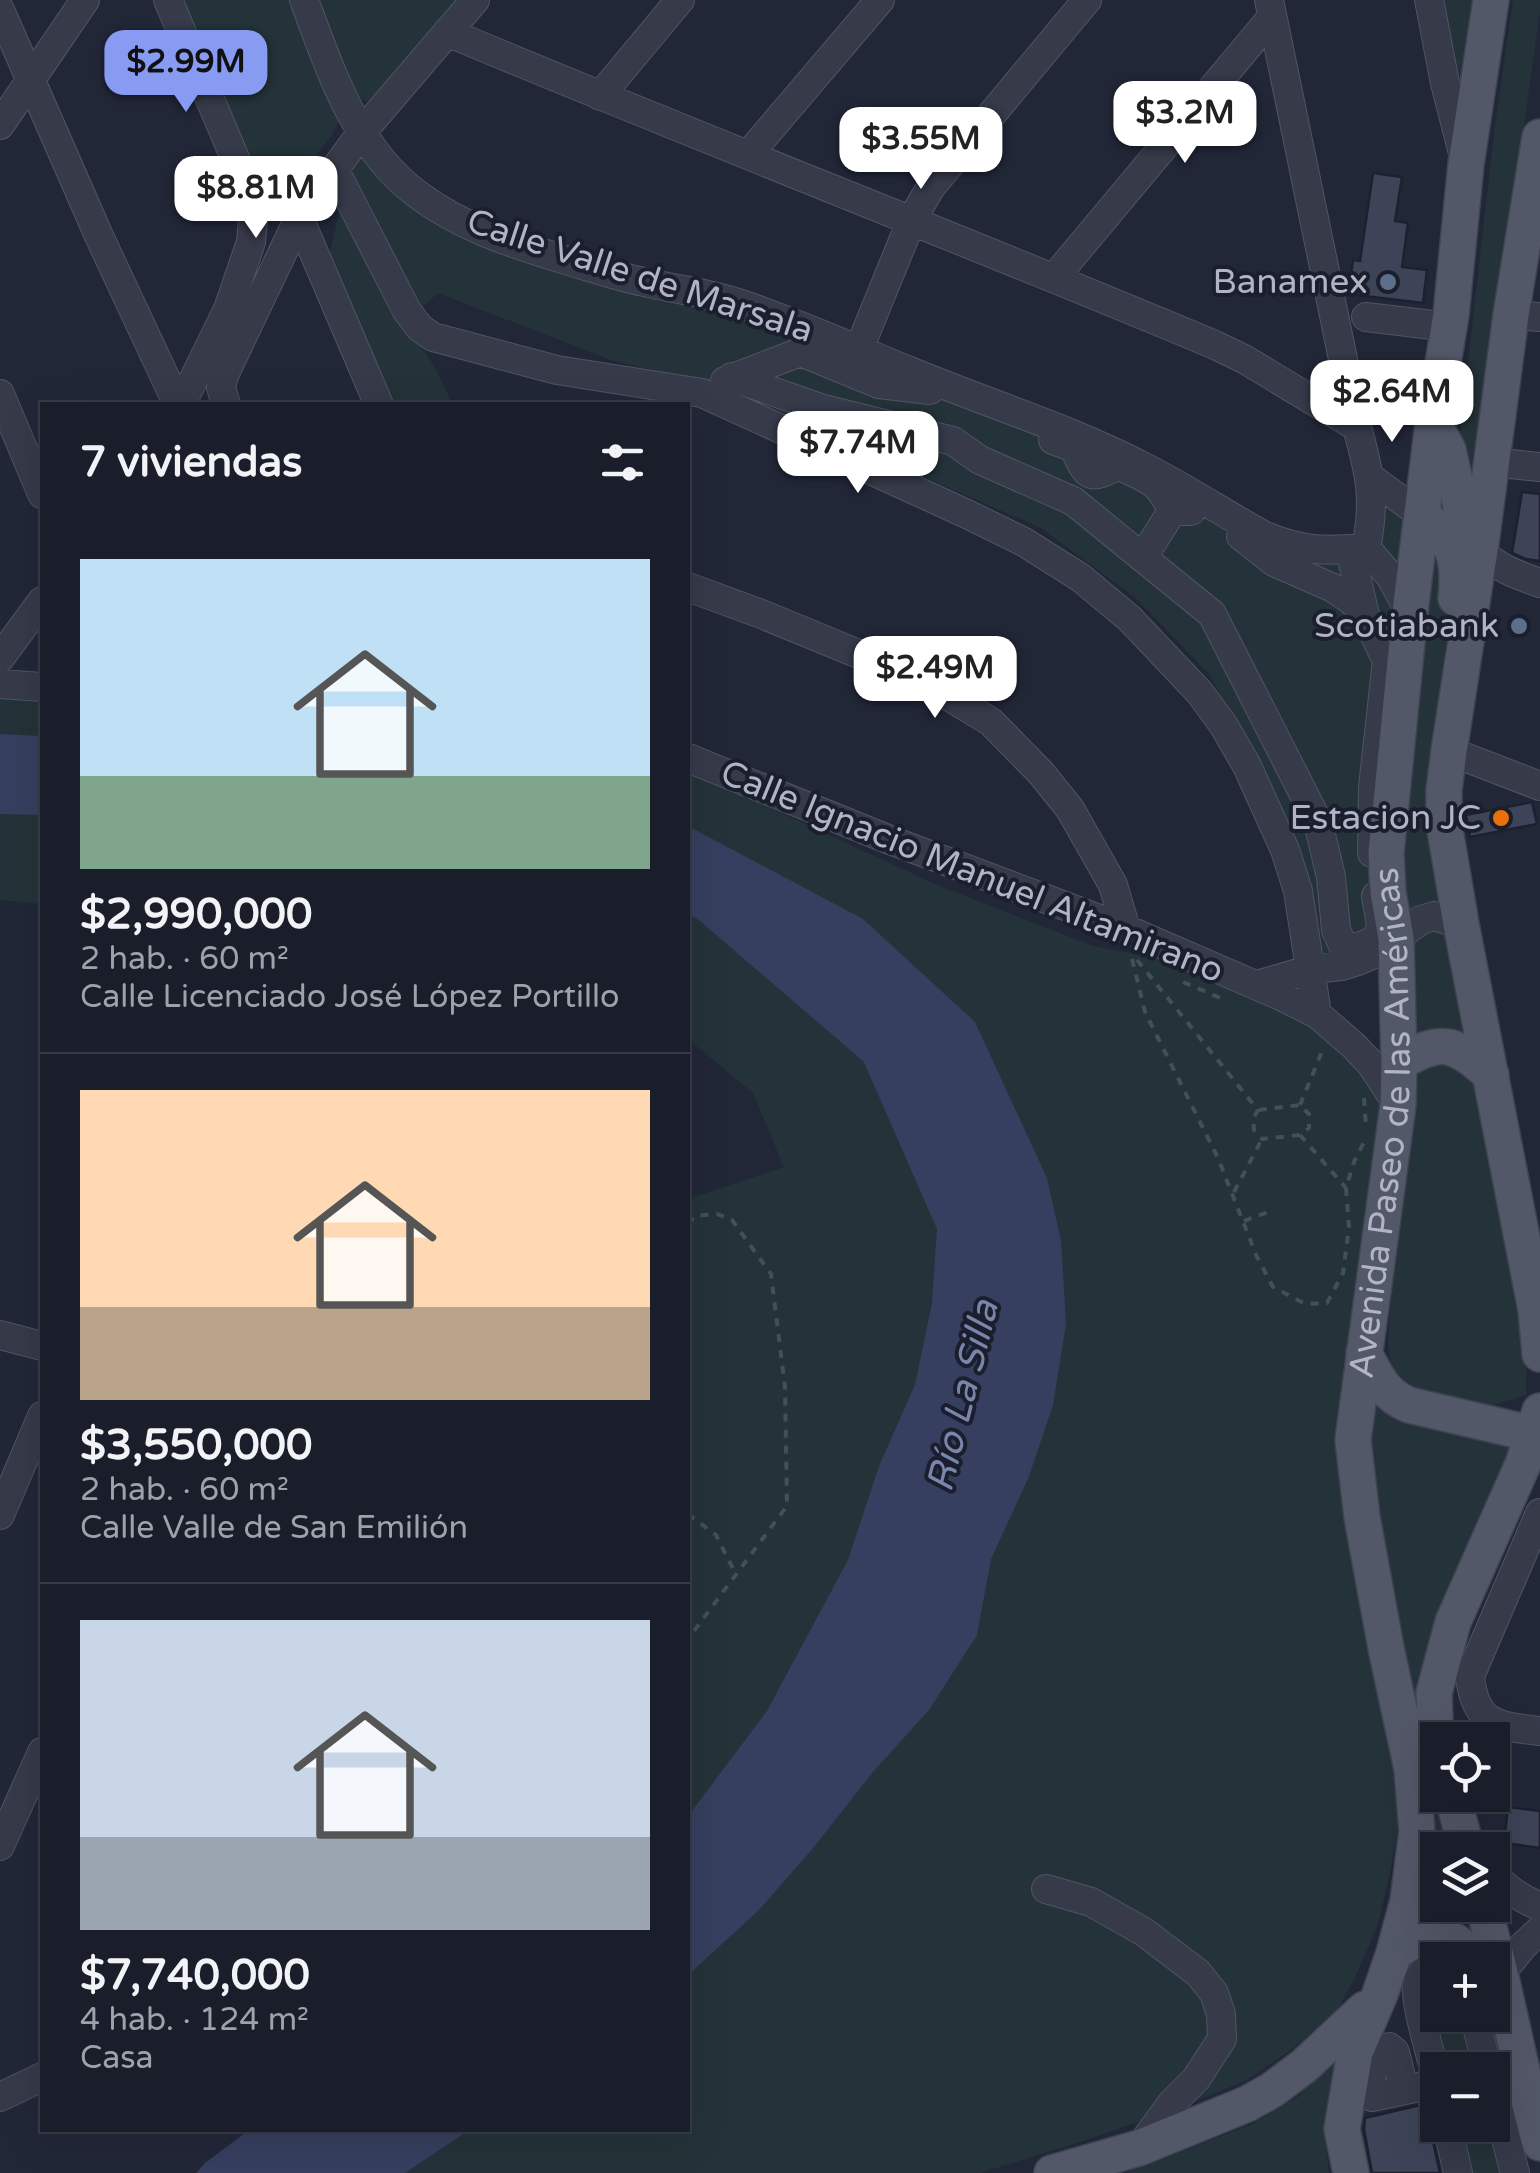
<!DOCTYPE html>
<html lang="es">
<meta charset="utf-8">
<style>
:root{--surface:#1a1d2a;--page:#232632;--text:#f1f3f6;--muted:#9fa2a8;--line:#383b47;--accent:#879bf3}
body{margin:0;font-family:"Varela Round",sans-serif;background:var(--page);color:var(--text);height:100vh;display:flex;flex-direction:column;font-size:38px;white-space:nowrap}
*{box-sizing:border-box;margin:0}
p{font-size:32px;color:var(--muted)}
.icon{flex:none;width:55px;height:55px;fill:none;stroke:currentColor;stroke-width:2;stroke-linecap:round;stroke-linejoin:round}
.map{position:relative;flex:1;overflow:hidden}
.side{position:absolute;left:40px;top:402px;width:650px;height:1730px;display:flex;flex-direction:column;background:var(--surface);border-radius:0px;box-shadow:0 10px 40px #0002,0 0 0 2px var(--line)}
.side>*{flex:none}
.buttons{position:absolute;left:1420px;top:1722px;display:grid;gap:20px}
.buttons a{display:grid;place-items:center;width:90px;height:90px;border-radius:0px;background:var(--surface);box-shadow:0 10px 40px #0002,0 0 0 2px var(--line);font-size:50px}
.price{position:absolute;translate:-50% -85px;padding:0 22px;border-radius:20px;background:#fff;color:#222;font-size:32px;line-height:65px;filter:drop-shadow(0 2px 5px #0008)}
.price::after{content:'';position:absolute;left:50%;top:60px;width:30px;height:22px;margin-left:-15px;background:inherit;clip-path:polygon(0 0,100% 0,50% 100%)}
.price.current{background:var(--accent);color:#111}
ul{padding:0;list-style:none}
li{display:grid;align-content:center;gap:20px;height:530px;padding:0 40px}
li+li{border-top:2px solid var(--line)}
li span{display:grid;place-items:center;height:310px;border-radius:0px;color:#555}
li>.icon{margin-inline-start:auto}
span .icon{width:180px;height:180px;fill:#fffc;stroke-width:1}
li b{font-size:42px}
h2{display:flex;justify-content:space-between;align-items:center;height:120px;padding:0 40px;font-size:42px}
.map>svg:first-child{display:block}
</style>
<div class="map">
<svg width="1540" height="2173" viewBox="0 0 1540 2173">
<rect width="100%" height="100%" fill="#222738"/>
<path fill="#243339" d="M179,0H289L341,118L332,135L272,209L265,201Z
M318,0H460L370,102L359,99L351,90Z
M1440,0H1482L1462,78L1456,66Z
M1513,0H1540V10L1475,479L1456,468L1494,134Z
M362,158L369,163L393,192L474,239L661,301L711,304L823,345L1117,470L1259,546L1355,565L1370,571L1394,602L1379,931L1335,959L1324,954L1316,941L1264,780L1210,675L1136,598L1041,528L729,392L687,378L611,360L438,293L419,310L348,169L357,159Z
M339,212L399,315L434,366L453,405H388L327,266Z
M1379,503L1411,520L1403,587L1380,547L1383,532Z
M1439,559L1455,567L1433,747L1444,908L1408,915L1402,854L1406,795L1432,572L1434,562Z
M0,697L42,699V904L0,900Z
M688,770L937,885L1093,946L1171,961L1303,1013L1348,1049L1383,1107L1384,1119L1336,1458L1346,1523L1388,1696L1401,1809L1391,1868L1378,1924L1359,1969L1338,2009L1291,2050L1245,2081L1189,2104L1086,2140L980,2173H351L341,2130H688V1199L784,1167L753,1093L688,1039Z
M1430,930L1451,936L1472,1044L1439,1033L1409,1035L1405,943Z
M1447,1058L1486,1098L1526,1345V1395L1492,1405L1450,1399L1405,1388L1390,1370L1388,1341L1408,1071Z
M1375,1396L1512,1444L1431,1648L1423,1708L1437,1763L1438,1795L1460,1850H1438V1905H1474L1482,1929L1449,1912L1421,1916L1432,1877L1429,1800L1414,1698L1379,1520L1369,1441Z
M1437,1970L1438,2015H1462L1476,2070H1446L1425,1980Z
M1338,2054C1326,2096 1323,2130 1329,2173H1126L1253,2124L1299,2096Z
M1459,2125H1489L1501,2173H1470Z"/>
<path fill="#363f5f" d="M0,734L42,736V815L0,814Z
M688,826L863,919L975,1022L1047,1178L1061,1241L1066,1324L1053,1405L1028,1479L991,1559L977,1635L929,1710L872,1773L814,1847L759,1910L688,1975V1816L767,1711L848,1560L879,1466L915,1385L932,1303L937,1229L864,1062L699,920L688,914Z
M249,2130H469L405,2173H196L205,2163Z"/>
<path fill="#3e4458" stroke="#1d212f" stroke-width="2.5" d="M1373,173L1402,177L1395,221L1408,223L1402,267L1427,270L1423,303L1348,294L1353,260L1360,261Z
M1522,492L1540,494V561L1526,559L1512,553Z
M1532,802L1537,824L1470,837L1466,815Z
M1508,1807L1540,1811V1848L1512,1844L1505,1834Z
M1433,2102L1435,2112L1431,2119L1430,2128L1440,2173H1372L1364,2129L1365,2118Z"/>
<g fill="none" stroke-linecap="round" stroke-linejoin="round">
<defs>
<path id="minor" d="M168,0L237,163L254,210L251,242L228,309L181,405
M304,0C330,69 355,148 417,194C462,228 516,245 569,261C596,269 622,278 649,283C679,290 709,293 738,303C796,322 851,347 907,370C986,403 1072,429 1146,468C1187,489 1225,514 1265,536C1304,552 1325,551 1366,548
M1269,0L1357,427C1370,474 1376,499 1366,548
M1429,0L1445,83L1464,157
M0,10L99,236L178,405
M447,32C702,139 960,238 1215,345L1244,359L1357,427
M600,96L680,0
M0,125L85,0
M749,154L880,0
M334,169L407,311L420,328L433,337L557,370L702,393L969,515L1024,542L1081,578L1130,619L1200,693L1224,726L1247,766L1285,850L1298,891L1317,1014
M299,218L379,405
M1054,278L1272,17
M1511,315L1540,317
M1366,317L1449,327
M859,349L912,219L931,187L1087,0
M801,352L879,384L930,390
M732,377L820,408L953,441L980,460L1073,501L1212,614L1318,822L1331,877L1336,930L1344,948C1356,949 1376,944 1380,930C1382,921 1377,906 1376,896
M725,381L816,346
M0,394L42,494
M226,405L221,387L225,373L299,218L362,132L475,0
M1053,440L1074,448C1087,476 1088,482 1118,465C1148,480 1158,479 1172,511
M1491,462L1540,467
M1371,478L1423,516
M1241,536L1274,562L1333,588L1351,600L1365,615
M1366,548L1390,576L1410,612
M1350,550L1365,615L1387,661L1373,787L1372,853
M1480,550C1497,568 1517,575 1540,583
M1143,557L1172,511H1191
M688,587L764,615L924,681L991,722L1041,773L1070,809L1113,885L1126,929
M0,658L42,601
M0,684L42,687
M1449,751L1540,786
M688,758L890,840L1126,929L1283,997L1317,1014L1354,1046L1371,1064L1398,1105
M1257,985L1312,969L1342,966L1358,961L1372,955L1421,920L1434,916L1461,924
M0,1335L42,1346
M1540,1513L1470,1676C1475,1725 1497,1726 1540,1731
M0,1515L42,1416
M0,1846L42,1752
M1492,1872C1504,1887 1522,1900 1540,1906
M1046,1889L1091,1902L1144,1932L1198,1973L1214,1993L1221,2014L1222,2039L1196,2079L1172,2103L1139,2148
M1502,1972L1523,1946L1540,1930
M1474,2015L1488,2070
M1492,2086L1515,2173
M1404,2089L1395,2052L1389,2047C1374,2055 1372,2076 1368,2091L1372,2097L1438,2083C1433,2064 1414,2000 1417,1986C1419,1974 1427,1966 1438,1963
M0,2097L42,2077
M1447,2125L1458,2173"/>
<g id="major">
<path d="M1540,137L1511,315L1480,550L1449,751L1444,790V824L1461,924L1536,1310L1540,1354"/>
<path d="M1434,424L1448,450L1463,515L1479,548"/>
<path d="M1423,516C1455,540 1460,560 1456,598"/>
<path d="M1399,1063C1442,1037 1454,1042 1491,1075"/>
<path d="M1364,1353C1377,1377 1383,1394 1409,1405L1533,1434"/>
<path d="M1438,1740L1435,1722L1434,1693L1453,1622L1523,1464L1540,1411"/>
<path d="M1452,1795L1467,1850"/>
<path d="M1483,1905C1505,1984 1518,2064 1540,2143"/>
<path d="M1394,1953C1423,1933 1451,1926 1473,1960"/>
<path d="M1052,2173L1139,2148L1247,2104L1272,2090L1304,2066L1365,2009"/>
<path id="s1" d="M1351,2173L1342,2129L1355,2052L1380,1994L1394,1953L1408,1901L1417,1831L1412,1769L1386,1648L1362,1517L1353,1440L1398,1105L1399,1063L1396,938L1388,892L1386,853L1410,612L1433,423L1451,315L1466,164L1491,0"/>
</g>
</defs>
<use href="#minor" stroke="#505463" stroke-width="30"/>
<use href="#major" stroke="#3f4352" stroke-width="38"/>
<path stroke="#425057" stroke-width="4" stroke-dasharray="8 8" stroke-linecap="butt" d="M1132,959L1145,1012L1218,1158L1257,1257L1273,1287L1305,1304L1327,1303L1343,1273L1349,1227L1346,1188L1354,1162L1364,1142
M1137,960L1258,1110L1253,1119L1254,1130L1262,1139L1300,1135L1309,1128V1114L1300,1105L1258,1110
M1183,982L1225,1000
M1364,1098L1366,1128
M1300,1105L1323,1049
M1300,1135L1346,1188
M1234,1192L1262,1139
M1244,1221L1274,1210
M688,1224L695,1216L717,1214L732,1220L771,1274L785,1387L787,1506L688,1639
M688,1514L716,1535L736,1575"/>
<use href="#minor" stroke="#363a49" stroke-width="28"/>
<use href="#major" stroke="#535869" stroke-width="35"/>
</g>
<g fill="#5c6f8a" stroke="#1b1f2d" stroke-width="4">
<circle cx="1388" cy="282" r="10"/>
<circle cx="1519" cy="626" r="10"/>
</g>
<circle fill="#e8710a" stroke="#1b1f2d" stroke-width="4" cx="1501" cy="818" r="10"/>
<g text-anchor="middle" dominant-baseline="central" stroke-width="8" stroke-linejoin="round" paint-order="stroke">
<g font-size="35" fill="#b0b4c5" stroke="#1b1f2d">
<text transform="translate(640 276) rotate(18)">Calle Valle de Marsala</text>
<text transform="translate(972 872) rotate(22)">Calle Ignacio Manuel Altamirano</text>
<text stroke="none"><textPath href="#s1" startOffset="1070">Avenida Paseo de las Américas</textPath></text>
</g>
<g font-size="35" fill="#b0b4c5" stroke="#1b1f2d" text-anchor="end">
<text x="1368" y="282">Banamex</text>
<text x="1499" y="626">Scotiabank</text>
<text x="1481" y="818">Estacion JC</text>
</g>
<g font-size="38" font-style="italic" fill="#7a85ac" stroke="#1b1f2d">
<text transform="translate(963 1396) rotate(-76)">Río La Silla</text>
</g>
</g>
</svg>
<div class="buttons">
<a><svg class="icon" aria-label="locate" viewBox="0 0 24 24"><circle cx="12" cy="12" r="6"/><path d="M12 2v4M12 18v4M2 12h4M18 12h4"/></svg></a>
<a><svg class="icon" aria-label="layers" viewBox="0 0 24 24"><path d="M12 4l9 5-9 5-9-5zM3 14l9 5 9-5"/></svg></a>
<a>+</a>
<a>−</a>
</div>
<b class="price current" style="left:186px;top:115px">$2.99M</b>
<b class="price" style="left:1185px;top:166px">$3.2M</b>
<b class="price" style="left:921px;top:192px">$3.55M</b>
<b class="price" style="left:256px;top:241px">$8.81M</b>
<b class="price" style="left:1392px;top:445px">$2.64M</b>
<b class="price" style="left:858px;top:496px">$7.74M</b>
<b class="price" style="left:935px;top:721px">$2.49M</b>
<section class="side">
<h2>7 viviendas<svg class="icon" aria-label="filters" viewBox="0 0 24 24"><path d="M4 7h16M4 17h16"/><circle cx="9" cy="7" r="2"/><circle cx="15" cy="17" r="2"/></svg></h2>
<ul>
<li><span style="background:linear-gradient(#bfe0f5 70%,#7fa58c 0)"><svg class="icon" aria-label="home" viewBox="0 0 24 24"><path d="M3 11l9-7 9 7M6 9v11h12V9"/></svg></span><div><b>$2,990,000</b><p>2 hab. · 60 m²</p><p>Calle Licenciado José López Portillo</p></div></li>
<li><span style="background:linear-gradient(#ffd9b3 70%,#b9a48a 0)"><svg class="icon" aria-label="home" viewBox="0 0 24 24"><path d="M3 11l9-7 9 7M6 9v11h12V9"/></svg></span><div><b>$3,550,000</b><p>2 hab. · 60 m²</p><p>Calle Valle de San Emilión</p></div></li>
<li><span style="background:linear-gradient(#c9d6e8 70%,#9aa5b1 0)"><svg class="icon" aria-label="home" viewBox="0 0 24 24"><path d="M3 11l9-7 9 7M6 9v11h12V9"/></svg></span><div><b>$7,740,000</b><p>4 hab. · 124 m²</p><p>Casa</p></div></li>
</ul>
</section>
</div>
